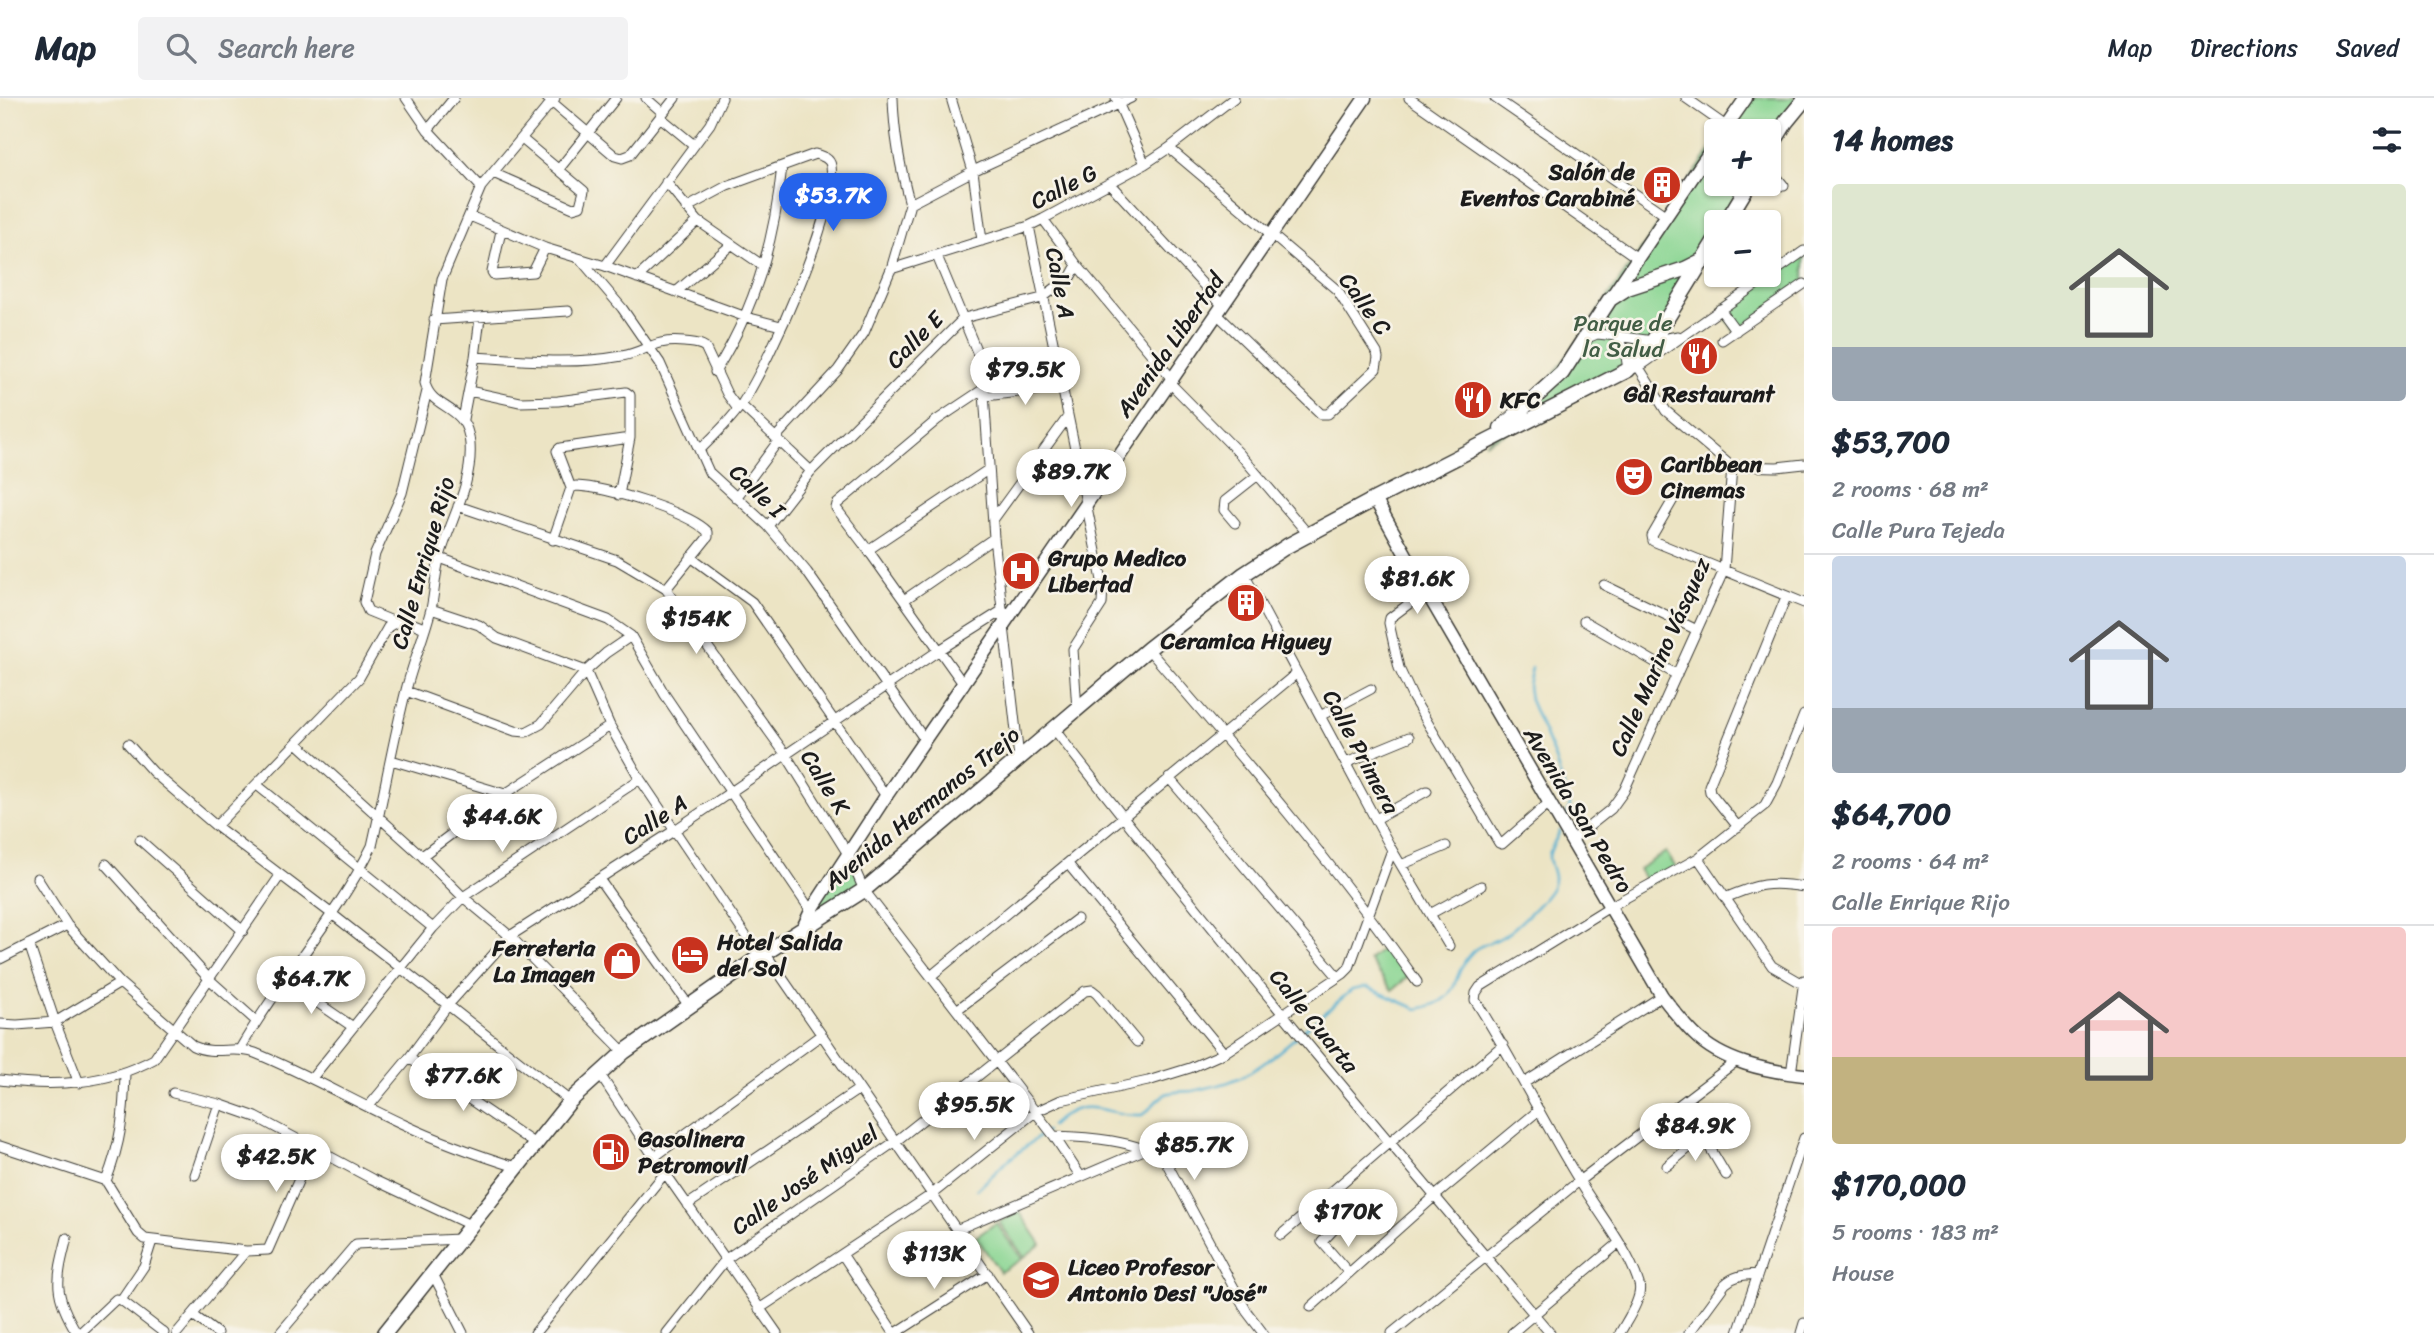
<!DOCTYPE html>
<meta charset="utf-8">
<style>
:root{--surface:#fff;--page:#f2f2f3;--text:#1f2937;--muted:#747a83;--line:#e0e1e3;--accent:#2563eb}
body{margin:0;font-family:Sriracha,sans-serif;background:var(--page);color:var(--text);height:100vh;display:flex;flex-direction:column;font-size:26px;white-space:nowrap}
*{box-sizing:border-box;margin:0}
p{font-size:23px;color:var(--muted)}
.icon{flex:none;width:38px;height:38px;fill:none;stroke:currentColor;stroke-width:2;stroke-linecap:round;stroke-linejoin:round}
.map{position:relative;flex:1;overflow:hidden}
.details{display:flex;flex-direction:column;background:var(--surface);width:630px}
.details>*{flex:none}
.fabs{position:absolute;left:1704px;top:21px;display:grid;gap:14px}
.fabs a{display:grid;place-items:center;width:77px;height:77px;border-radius:7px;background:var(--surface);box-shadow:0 2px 5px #0004;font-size:35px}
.price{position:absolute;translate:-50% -60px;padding:0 16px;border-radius:24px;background:#fff;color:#222;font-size:23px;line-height:46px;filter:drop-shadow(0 2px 4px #0008)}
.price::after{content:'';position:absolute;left:50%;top:42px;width:21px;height:16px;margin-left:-10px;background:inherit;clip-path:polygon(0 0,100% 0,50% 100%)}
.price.selected{background:var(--accent);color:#fff}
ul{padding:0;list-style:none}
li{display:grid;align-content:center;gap:14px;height:371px;padding:0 28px}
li+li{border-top:2px solid var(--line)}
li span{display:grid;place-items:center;height:217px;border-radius:7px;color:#555}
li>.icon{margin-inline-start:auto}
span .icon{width:126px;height:126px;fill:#fffc;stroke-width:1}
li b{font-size:30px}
h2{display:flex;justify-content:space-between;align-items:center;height:84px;padding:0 28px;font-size:30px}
header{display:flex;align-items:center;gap:42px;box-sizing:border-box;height:98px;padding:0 35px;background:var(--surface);border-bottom:2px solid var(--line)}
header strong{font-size:33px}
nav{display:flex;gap:38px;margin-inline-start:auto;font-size:24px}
.search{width:490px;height:63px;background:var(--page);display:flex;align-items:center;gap:18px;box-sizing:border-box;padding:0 24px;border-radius:7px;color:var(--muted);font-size:26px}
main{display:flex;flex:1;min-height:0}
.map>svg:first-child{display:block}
</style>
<header>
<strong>Map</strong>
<div class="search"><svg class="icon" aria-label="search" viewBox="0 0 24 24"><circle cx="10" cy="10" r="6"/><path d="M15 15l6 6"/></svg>Search here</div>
<nav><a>Map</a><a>Directions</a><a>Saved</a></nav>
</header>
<main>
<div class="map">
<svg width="1804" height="1235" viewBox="0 0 1804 1235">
<rect width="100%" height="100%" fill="#f7f3e8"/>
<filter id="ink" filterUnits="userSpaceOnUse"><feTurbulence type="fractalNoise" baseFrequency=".0143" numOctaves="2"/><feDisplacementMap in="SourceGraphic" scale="14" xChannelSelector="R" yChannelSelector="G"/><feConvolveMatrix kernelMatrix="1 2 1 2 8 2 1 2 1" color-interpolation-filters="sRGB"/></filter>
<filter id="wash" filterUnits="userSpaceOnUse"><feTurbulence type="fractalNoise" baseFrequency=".00686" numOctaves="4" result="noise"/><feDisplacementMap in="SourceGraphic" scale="28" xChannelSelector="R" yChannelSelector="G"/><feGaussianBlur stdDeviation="1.57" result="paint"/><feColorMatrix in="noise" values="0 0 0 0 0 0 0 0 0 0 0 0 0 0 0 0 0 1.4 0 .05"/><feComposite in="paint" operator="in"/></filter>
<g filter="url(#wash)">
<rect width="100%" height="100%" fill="#ece4c4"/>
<path fill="#89d592" stroke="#527857" stroke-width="2" d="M1746,0H1794L1801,5L1769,52V33H1723Z
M1717,43V86H1749L1726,124H1717V139L1654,243L1680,238L1650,262L1485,345L1539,298Z
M1804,153V186L1735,234L1720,211Z
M1666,754L1676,770L1648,786L1639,771Z
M848,756L864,792L802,833Z
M1385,849L1408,879L1392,892L1369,862Z
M1019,1113L1041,1146L1024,1159L999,1124Z
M996,1125L1022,1161L1000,1174L976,1139Z"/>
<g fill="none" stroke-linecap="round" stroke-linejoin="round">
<path stroke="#54b0d2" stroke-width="2.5" d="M1532,570L1528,588L1530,602L1554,658L1570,709L1565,724
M1301,934L1352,892L1367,889L1417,911C1465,903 1448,878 1473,853C1482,845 1493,845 1502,839C1513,833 1547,800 1552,789C1558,778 1549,768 1549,758C1550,750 1557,740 1560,733
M1051,1028C1088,993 1103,1019 1142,1017C1152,1011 1155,1001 1166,996C1175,993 1183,994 1193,993C1201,991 1210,989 1219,987C1250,979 1273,959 1296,939
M977,1092L1007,1063L1046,1033"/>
</g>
</g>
<g filter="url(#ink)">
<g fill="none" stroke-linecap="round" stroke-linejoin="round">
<defs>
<path id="street" d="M406,0L428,32L481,89
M547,0L615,58L622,60L630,57L675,0
M646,0L663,15
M893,0C894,37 900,70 910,106
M951,0L973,73L982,143
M1116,0L1145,66
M1409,0L1636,159
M1495,0L1665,117
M1686,0L1733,33
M660,19L694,47
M428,32L454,0
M1169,50L1337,192L1377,255L1378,260L1376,271L1328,316H1321L1217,216
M559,71L616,0
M1769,72L1776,78L1784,88
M493,75L573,110L580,108L584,93L522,41
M666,84L698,123L762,167
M1110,86L1223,208
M686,110L727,88L815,56C822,58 830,60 831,68C838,113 769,264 743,304C732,322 714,337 700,352
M470,118L545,150L605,168L746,219L781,228
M1029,128L1103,487L1102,506L1073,551L1077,612
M501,133L492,174L494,177L533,174L545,150
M937,158L982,266L994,440L1019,660
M581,162L622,210L660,265L709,374L768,428L807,474L925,642
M1077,167L1172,281
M605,168L710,26L722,0
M891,171L1029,128L1043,121L1145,66L1169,50L1234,0
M637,180L698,123
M676,194L731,147
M1720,211L1736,233
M434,222L568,213
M1617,238L1653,243L1678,238
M1585,241L1597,236L1617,238L1625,252L1628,272L1639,269L1804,153
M1722,242L1804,186
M475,259C523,262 574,267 622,258C649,253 652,241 684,244C692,245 698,244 705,249L727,296L738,311
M1636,265L1666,313L1731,368L1777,369L1804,366
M715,274C754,213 775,140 782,68
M1170,285L1239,355L1308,436
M469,293L520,304L558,303L626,294L630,297V340L619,397
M985,298L1061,289
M741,307L811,373
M463,321L475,259L480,220
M776,339L838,272L864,235L891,171L910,106L973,73L1131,0
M571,390L557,353L560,350L630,340
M1677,395L1652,438L1653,443L1804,505
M736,400L779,342
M458,408L617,462L666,491L786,657L848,756L864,792L1054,1038L1081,1079
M993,422L1067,320
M1235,425L1224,412L1225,403L1258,377
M768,428L811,373L964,220L1042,200L1071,178L1077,167L1043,121
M553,442L571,390L576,388C605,389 689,414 708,434V439L666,491
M868,452L989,371
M691,459L752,504L886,698
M440,460L608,522L631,538L665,597L811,813
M1244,476L1392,752L1449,848
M1604,487L1697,532
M1426,493L1390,520L1389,525L1399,570L1413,600L1499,745L1502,746L1549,705
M904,502L994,440
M431,511L479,527L497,540L586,573L610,628L640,681L760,859
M1584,523L1677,577
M395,524L368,513L364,504L375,456L402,395L427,293
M1148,551C1242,659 1335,767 1417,884
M964,587L868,452L836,410L837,406L937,322L985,290
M406,593L515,633L526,634L541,626L586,573L606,555L631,538
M1320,618L1371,591
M1054,631C1214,837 1382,1036 1550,1235
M128,646L153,674L216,728L332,816L570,1003
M298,646L422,758L463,799L510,838L624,954
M391,662L505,696
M1346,665L1409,639
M1169,680L1338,879
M257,687L433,830
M1376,721L1427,693
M216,728L359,580L388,529C401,520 411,524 424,530
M1738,729L1710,694L1709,688L1786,499
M140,742L243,833
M1572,742L1611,711L1624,693L1724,472L1732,369
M422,758L505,696L610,628
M1698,760L1772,868L1803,886
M106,766L209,881L256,923
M1068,766L1224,955
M1401,767L1446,748
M37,780L67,827L120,885L193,948C214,958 234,947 255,955C307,976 355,1004 405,1027C441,1044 478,1057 516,1069
M599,781L689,908
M1725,800C1758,786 1769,783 1804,789
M1430,816L1481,788
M29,846L55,924L79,985
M765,855L1028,1235
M0,861L67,827
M931,878L1297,575
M286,883L353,929
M958,911L1077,821
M0,926L17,927L55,924L120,885
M240,951C280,881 336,821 372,748C384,696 393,643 406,592C413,565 424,538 431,511C435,493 435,475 440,458C451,421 473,385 470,346C467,305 432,313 425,285L442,181L481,89L555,0
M409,960L535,1046
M599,975L654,1059L777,1235
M1791,976L1804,882
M312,980L433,830L463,799L640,681
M0,982C53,989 106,987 154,961L279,779
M1524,985L1662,898
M173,995L219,1006L256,1019L372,1081L470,1127
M1683,1004L1726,1077
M369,1008L409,960L448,907L510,838L675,732L938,553L1003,512
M1054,1038C1088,1039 1137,1042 1165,1062L1247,1214L1263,1235
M0,1048L106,1083L138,1135L145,1141L246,1153L268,1152L313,1049
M654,1059L821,937
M1667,1068L1703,1038
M195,1077L219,1006
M106,1083C121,1045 124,1016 125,975
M687,1107L859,991
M1338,1127L1322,1144L1349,1175
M956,1132L1146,1051
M1281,1137L1503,947
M67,1140C56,1183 53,1196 77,1235
M842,1156L894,1235
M432,1174L463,1235
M121,1202L144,1168L152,1143
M1311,1209L1434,1099L1539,1012
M759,1211L931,1097L1035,1014L1061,1002L1148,983L1190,970L1224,955L1343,876L1349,870L1392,752
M193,1217L217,1235
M80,1235L116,1201L121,1202L164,1235
M177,1235L246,1153
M280,1235L356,1146L459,1141
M535,1235L665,1075
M667,1235L726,1161L896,1043L1085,893L1092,892L1097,896L1137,944
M896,1235L988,1176
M1392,1235L1579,1083L1738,962
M1512,1235L1619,1145
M1620,1235C1627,1222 1643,1200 1639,1186C1629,1152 1598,1114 1580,1084C1543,1024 1513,961 1475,902L1476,895L1480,889L1611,808L1698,760L1765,707L1777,685L1804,617
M1689,1235L1725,1186C1735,1177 1744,1177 1758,1176
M1738,1235L1804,1040
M1801,1235L1804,1225"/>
<path id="secondary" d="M1723,33L1746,0
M1610,201L1717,43
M1375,401L1426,493L1662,898C1672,911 1682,924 1694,936C1722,964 1766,973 1804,977
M802,832L811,813L886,698L1365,0"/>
<path id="primary" d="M1769,52L1786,24L1804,2
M1726,124L1749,86
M1501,330L1562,275L1610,201L1627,190L1685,171L1701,163
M385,1235L570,1003L624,954L765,855L864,792L1148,551L1244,476L1287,448L1375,401L1628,272L1653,243L1717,139"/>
</defs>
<use href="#street" stroke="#3b3a35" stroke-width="11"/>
<use href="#secondary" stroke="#3b3a35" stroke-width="15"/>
<use href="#primary" stroke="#3b3a35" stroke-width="17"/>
<use href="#street" stroke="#fff" stroke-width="9"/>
<use href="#secondary" stroke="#fff" stroke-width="12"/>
<use href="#primary" stroke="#fff" stroke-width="14"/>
</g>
</g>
<defs>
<symbol id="building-disc" viewBox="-11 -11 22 22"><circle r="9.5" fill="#c8321e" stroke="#f7f3e8"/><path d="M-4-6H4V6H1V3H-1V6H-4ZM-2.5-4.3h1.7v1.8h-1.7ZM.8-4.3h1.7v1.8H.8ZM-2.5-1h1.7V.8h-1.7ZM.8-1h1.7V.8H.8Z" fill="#fff"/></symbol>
<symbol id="restaurant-disc" viewBox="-11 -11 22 22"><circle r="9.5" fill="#c8321e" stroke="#f7f3e8"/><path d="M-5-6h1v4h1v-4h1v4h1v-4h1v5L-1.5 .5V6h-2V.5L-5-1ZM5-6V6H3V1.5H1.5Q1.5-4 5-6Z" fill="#fff"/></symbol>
<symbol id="theatre-disc" viewBox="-11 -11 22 22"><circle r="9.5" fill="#c8321e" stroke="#f7f3e8"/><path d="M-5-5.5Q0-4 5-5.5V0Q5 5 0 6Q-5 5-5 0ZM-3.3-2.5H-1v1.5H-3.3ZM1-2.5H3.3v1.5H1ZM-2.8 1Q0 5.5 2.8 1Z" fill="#fff"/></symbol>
<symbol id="hospital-disc" viewBox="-11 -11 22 22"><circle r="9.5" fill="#c8321e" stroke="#f7f3e8"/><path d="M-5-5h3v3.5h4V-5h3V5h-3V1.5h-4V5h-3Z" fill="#fff"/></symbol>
<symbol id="hotel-disc" viewBox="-11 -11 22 22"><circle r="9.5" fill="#c8321e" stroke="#f7f3e8"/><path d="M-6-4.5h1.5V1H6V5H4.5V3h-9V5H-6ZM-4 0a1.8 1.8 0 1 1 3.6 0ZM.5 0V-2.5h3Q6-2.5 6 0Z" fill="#fff"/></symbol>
<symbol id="shop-disc" viewBox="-11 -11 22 22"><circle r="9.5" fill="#c8321e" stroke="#f7f3e8"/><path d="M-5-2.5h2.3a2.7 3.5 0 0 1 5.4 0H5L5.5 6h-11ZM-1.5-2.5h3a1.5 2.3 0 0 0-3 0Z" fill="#fff"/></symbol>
<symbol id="fuel-disc" viewBox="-11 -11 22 22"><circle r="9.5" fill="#c8321e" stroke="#f7f3e8"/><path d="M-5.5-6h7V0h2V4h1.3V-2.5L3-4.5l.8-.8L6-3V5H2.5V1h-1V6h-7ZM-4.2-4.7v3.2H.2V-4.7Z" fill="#fff"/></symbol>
<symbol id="school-disc" viewBox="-11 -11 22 22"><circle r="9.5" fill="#c8321e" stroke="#f7f3e8"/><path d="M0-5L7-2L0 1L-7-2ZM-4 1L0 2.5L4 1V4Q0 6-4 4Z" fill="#fff"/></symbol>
</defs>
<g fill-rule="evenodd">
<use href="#building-disc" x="1640" y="65" width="44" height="44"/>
<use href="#restaurant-disc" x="1677" y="236" width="44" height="44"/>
<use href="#restaurant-disc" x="1451" y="280" width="44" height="44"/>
<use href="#theatre-disc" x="1612" y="357" width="44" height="44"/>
<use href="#hospital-disc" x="999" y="451" width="44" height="44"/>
<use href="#building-disc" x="1224" y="483" width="44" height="44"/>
<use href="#hotel-disc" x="668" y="835" width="44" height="44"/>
<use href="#shop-disc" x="600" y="841" width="44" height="44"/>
<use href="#fuel-disc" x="589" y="1032" width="44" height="44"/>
<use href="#school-disc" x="1019" y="1160" width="44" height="44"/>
</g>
<g text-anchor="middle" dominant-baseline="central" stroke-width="5" stroke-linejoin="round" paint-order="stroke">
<g font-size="23" font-weight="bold" fill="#1c1c1c" stroke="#f7f3e8" text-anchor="start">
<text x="1635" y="74" text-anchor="end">Salón de<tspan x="1635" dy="26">Eventos Carabiné</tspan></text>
<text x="1699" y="296" text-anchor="middle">Gål Restaurant</text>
<text x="1500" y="302">KFC</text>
<text x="1661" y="366">Caribbean<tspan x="1661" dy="26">Cinemas</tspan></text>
<text x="1048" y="460">Grupo Medico<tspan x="1048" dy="26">Libertad</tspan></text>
<text x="1246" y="543" text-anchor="middle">Ceramica Higuey</text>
<text x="717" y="844">Hotel Salida<tspan x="717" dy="26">del Sol</tspan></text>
<text x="595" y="850" text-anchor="end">Ferreteria<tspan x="595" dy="26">La Imagen</tspan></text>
<text x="638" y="1041">Gasolinera<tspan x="638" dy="26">Petromovil</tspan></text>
<text x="1068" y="1169">Liceo Profesor<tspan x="1068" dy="26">Antonio Desi "José"</tspan></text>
</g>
<g font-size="23" fill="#1c1c1c" stroke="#f7f3e8">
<text transform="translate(1064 89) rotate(-27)">Calle G</text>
<text transform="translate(1060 185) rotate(79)">Calle A</text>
<text transform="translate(1365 206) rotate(54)">Calle C</text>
<text transform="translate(915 242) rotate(-45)">Calle E</text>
<text transform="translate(1170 247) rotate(-55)">Avenida Libertad</text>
<text transform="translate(757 393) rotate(44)">Calle I</text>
<text transform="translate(423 465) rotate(-74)">Calle Enrique Rijo</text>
<text transform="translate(1660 559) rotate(-66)">Calle Marino Vásquez</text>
<text transform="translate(1361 654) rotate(62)">Calle Primera</text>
<text transform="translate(825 684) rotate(58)">Calle K</text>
<text transform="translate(922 710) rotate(-39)">Avenida Hermanos Trejo</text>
<text transform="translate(1578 712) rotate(59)">Avenida San Pedro</text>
<text transform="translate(655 722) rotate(-33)">Calle A</text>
<text transform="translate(1314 923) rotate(51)">Calle Cuarta</text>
<text transform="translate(805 1082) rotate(-35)">Calle José Miguel</text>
</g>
<g font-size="23" fill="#425d45" stroke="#f7f3e8">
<text x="1623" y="225">Parque de<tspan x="1623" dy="26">la Salud</tspan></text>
</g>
</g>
</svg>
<div class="fabs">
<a>+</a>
<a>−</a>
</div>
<b class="price selected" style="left:833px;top:135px">$53.7K</b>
<b class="price" style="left:1025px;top:309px">$79.5K</b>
<b class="price" style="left:1071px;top:411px">$89.7K</b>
<b class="price" style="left:1417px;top:518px">$81.6K</b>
<b class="price" style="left:696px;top:558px">$154K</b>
<b class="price" style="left:502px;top:756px">$44.6K</b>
<b class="price" style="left:311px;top:918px">$64.7K</b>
<b class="price" style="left:463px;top:1015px">$77.6K</b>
<b class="price" style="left:974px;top:1044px">$95.5K</b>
<b class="price" style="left:1695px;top:1065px">$84.9K</b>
<b class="price" style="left:1194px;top:1084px">$85.7K</b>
<b class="price" style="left:276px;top:1096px">$42.5K</b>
<b class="price" style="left:1348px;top:1151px">$170K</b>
<b class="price" style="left:934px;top:1193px">$113K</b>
</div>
<section class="details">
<h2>14 homes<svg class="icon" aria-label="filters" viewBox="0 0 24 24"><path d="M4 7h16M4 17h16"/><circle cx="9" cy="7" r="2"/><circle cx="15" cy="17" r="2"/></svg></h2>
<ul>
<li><span style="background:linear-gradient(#dfe7d0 75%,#9aa5b1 0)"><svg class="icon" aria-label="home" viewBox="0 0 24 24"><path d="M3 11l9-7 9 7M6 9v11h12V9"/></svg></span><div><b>$53,700</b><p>2 rooms · 68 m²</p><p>Calle Pura Tejeda</p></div></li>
<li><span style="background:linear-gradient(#c9d6e8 70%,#9aa5b1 0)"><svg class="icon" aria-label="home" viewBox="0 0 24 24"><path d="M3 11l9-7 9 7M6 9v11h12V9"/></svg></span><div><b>$64,700</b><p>2 rooms · 64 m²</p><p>Calle Enrique Rijo</p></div></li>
<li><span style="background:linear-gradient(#f6c9c9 60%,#c2b280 0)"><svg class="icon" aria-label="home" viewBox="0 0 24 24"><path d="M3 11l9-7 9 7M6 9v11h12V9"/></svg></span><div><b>$170,000</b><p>5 rooms · 183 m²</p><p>House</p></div></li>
</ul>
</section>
</main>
